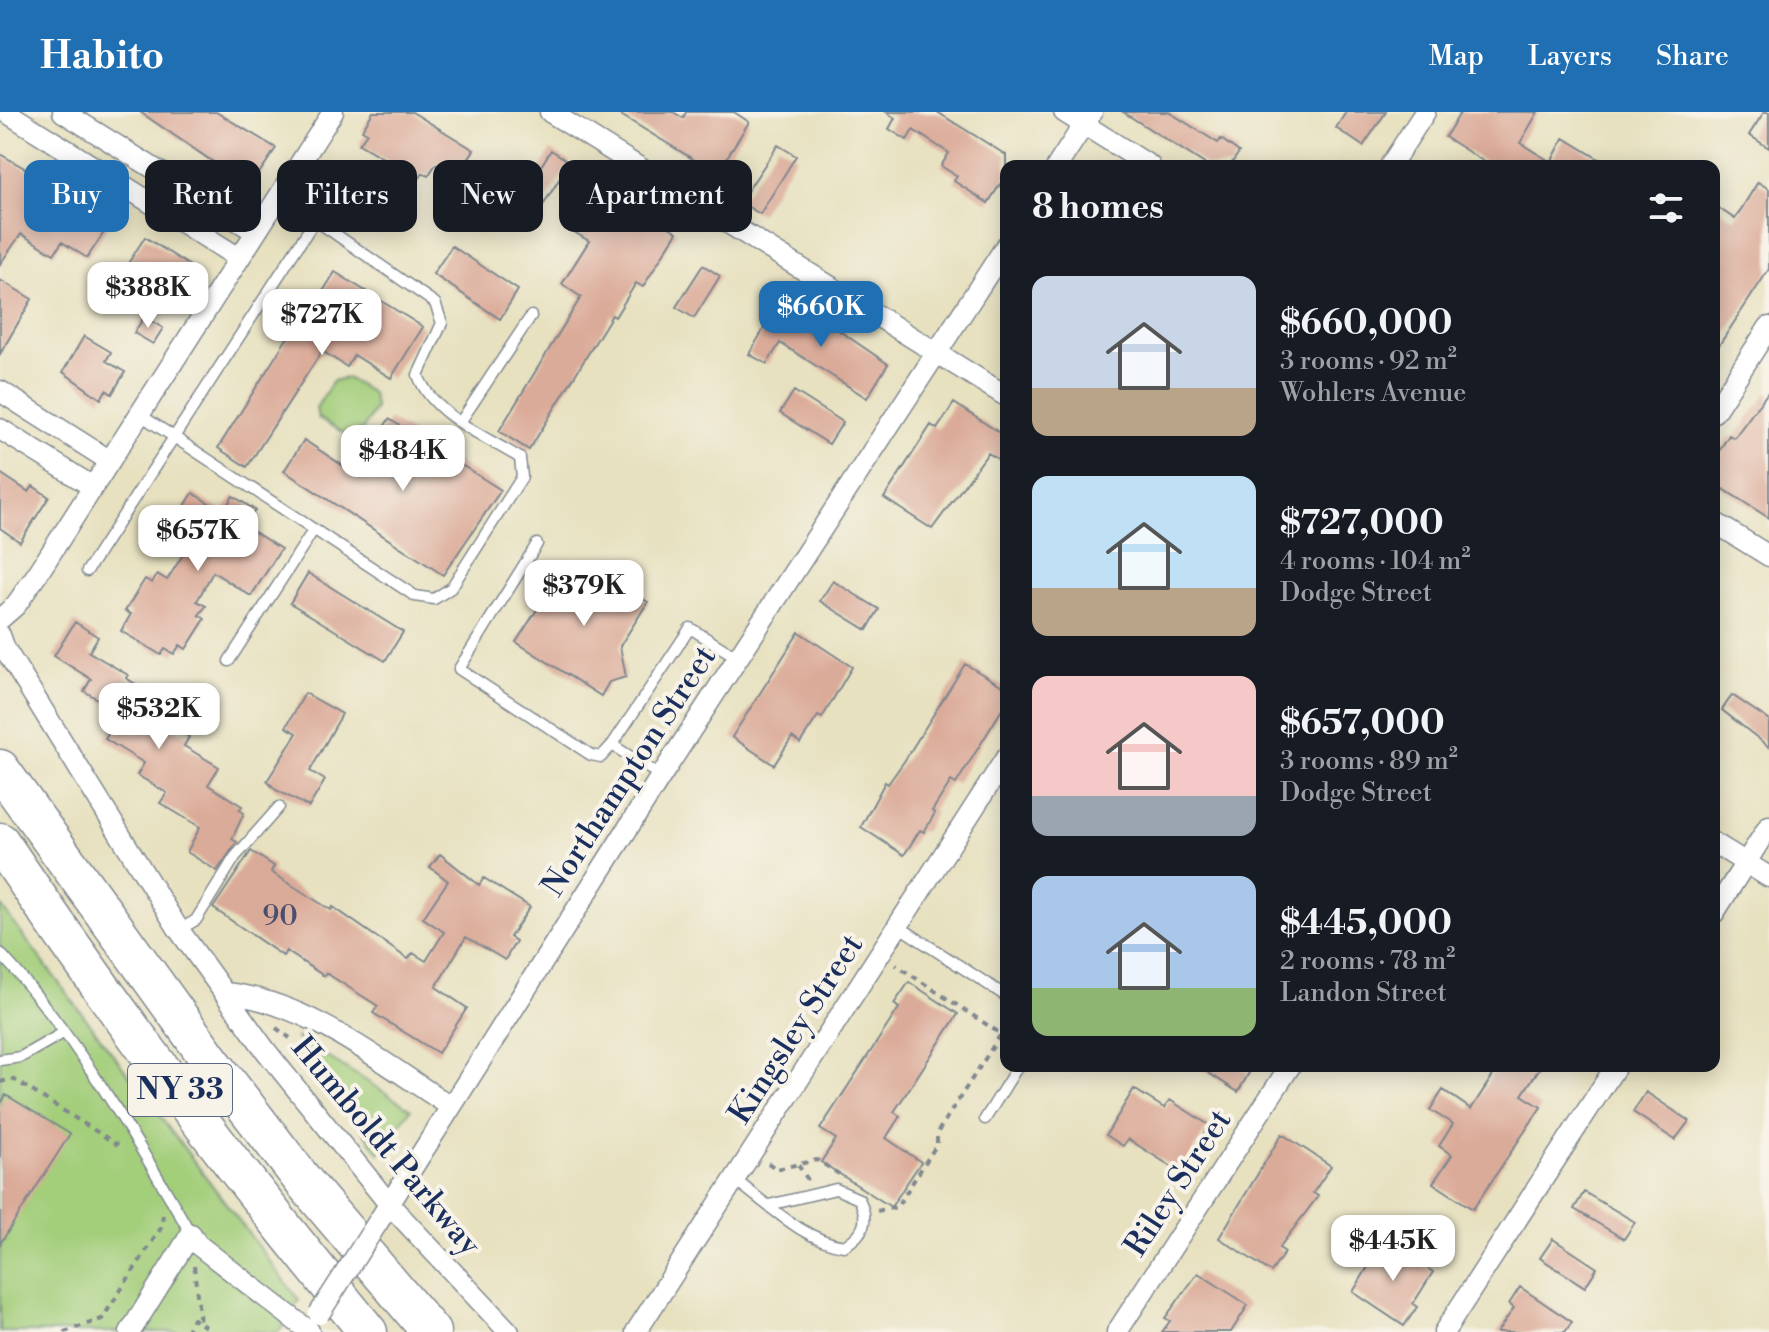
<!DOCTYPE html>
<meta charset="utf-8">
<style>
:root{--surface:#171b24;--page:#20242c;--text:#f1f3f6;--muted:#9ea1a6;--accent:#1f6fb2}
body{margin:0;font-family:"Libre Bodoni",serif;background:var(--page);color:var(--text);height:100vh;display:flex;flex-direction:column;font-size:30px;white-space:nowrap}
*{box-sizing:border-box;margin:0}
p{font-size:26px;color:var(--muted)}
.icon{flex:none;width:44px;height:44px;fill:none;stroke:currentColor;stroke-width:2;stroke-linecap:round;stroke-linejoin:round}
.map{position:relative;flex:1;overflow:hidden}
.drawer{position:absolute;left:1000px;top:48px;width:720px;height:912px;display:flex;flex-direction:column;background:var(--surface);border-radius:16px;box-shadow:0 4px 20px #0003}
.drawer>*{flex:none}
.guide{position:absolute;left:24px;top:48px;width:760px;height:72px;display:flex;gap:16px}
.price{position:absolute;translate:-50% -68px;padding:0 18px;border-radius:16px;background:#fff;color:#222;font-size:26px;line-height:52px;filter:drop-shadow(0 2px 4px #0008)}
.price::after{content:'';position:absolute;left:50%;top:48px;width:24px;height:18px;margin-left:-12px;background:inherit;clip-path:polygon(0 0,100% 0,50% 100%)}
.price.active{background:var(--accent);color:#fff}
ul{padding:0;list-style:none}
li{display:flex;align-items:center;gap:24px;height:200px;padding:0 32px}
li span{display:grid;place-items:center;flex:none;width:224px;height:160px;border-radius:16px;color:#555}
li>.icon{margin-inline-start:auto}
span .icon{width:96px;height:96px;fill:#fffc;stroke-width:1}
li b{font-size:34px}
h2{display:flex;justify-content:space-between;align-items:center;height:96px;padding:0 32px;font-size:34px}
.pill{padding:0 28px;border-radius:16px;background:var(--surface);box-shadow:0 4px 20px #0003;font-size:28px;line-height:72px}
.pill.active{background:var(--accent);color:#fff}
header{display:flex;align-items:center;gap:48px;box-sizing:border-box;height:112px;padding:0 40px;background:var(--accent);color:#fff}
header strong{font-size:38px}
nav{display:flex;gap:44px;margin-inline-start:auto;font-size:28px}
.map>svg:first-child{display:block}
</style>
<header>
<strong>Habito</strong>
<nav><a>Map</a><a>Layers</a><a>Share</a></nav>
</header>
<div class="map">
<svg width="1769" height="1220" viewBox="0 0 1769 1220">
<rect width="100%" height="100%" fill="#f7f3e8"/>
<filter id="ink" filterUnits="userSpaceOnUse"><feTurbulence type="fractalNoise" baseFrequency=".0125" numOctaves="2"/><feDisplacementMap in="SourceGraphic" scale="16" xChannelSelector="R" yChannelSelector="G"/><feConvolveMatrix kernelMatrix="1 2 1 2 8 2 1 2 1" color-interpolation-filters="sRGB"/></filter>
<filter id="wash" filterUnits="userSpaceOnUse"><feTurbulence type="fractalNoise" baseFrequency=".006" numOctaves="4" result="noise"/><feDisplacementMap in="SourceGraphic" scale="32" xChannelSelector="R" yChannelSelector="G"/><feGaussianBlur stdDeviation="1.8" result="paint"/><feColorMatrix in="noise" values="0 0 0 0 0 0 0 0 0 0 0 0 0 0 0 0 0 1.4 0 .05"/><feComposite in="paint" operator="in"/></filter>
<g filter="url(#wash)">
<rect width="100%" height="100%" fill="#e7e1c0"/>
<path fill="#a3ce7a" stroke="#5f7e6c" stroke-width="2" d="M347,266L372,281L375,296L363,317L349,324L318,306L316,296L333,269Z
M0,793L299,1188L279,1220H0Z
M296,925L411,997L379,1041Z"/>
<g id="blocks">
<path fill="#dbab99" d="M140,0H216L276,36L250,75Z
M373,0H412L474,38L456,65L436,52L428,64L423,61L419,67L359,32L367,21L362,18Z
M616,0H673L683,6L686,0H734L749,10L714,66L694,54L696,49Z
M886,0H937L1006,43V63L988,91L954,69L957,64L941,54L949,41L913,18L907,28L889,17L895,6Z
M1123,0H1169L1218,31L1221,27L1239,40L1230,54H1208Z
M1346,0H1386L1363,34L1336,16Z
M1461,0H1538L1520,31L1551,50L1564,26L1610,54H1491L1445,25Z
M1764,0H1769V36L1749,23Z
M778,33L796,44L760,102L740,90Z
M551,38L570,50L537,103L518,91Z
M0,42L113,107L87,146L62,130L54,142L21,122L0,152Z
M1758,70L1769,77V157L1714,241V93L1735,107Z
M598,71L677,120L643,175L636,171L615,205L612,203L529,338L499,319L581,185L562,172L589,129L569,117Z
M145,125L193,156L167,195L120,164Z
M452,134L518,178L500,207L433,162Z
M703,153L720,164L694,206L676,195Z
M335,160L423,215L391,266L354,243L347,255L322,239L247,355L218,336L291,220L296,223Z
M0,168L32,187L0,242Z
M779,191L814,212L819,205L888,252L867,286L780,231L767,252L749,242Z
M144,205L163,216L153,232L134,221Z
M84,224L111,240L106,249L125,260L112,282L106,278L101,287L63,260Z
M794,279L843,310L829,332L780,301Z
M1769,279V406L1714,371V347L1729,323L1734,326Z
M954,291L1006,325V352L988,341L932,417L884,386L931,313L937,317Z
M389,307L501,378L443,463L284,359L304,328L354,361Z
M0,361L29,380L33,374L49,385L20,430L0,416Z
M193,381L223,400L233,384L255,398L245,414L281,437L251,484L213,460L197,489L206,494L199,503L205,507L186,537L180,533L174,542L165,537L161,543L121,519L131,502L125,499L145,467L152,471L157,462L167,468L184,441L164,428Z
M594,456L648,490L620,534L626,565L609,570L601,584L516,530L562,459L578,469L586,457Z
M308,461L403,520L385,549L290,491Z
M833,469L879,497L867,518L820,489Z
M75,510L98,525L89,540L128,563L126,566L159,587L149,602L189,625L184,634L219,655L208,673L242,694L239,698L244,701L232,727L237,730L217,759L187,740L200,715L160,691L167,681L137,663L144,651L105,627L121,601L84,579L91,567L54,544Z
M799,520L852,555L822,606L818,604L800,631L792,625L774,653L732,625Z
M965,552L1006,576V591L956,672L951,669L932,699L935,701L924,720L920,718L904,743L861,715L885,670L888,672L905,648Z
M305,581L342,602L310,659L325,668L309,695L276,678L267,669L297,621L286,615Z
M1732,583L1769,608V635L1722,598Z
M251,739L274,754L271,760L331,798L333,795L408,847L413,841L426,849L444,820L423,806L448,769L430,755L440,742L479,773L484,766L530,795L510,825L516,829L505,848L466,825L436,875L467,896L438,941L373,901L378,894L326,861L324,864L286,839L283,844L213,796Z
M909,870L958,902L894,1000L900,1004L886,1026L921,1050L891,1095L821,1050L836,1027L820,1017L899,896L894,892Z
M1198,954H1238L1249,961L1238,980Z
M1499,954H1541L1522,983L1541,995L1473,1097L1433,1071L1452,1043L1439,1034L1453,1012L1430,998L1443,978L1471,997Z
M1134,977L1164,996L1170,988L1209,1013L1180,1060L1128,1027L1123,1034L1106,1023Z
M1646,980L1689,1009L1675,1028L1633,1000Z
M6,983L70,1022L0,1132V993Z
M1282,1022L1331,1054L1313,1081L1318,1084L1279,1136L1285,1140L1271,1160L1219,1126Z
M1584,1080L1635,1110L1624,1127L1574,1097Z
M1553,1127L1597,1156L1585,1175L1540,1146Z
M1384,1128L1433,1160L1413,1192L1417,1195L1404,1214L1353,1180Z
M1198,1161L1248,1193L1231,1220H1162L1170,1209L1165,1206Z
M1520,1175L1572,1210L1565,1220H1497L1514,1196L1509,1192Z"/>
</g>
</g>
<g filter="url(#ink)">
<use href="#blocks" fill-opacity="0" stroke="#81888f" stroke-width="2"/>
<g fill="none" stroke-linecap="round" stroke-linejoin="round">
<defs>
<path id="service" d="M139,302L415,484L434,487L451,476L522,365L520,346C485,324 433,304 418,263L442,211L435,191L279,83
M461,309L531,204
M537,432L459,557L591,643L601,645L612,633
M87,459L315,108
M229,549L314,417
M661,664L612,633L690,516L738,546
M898,814L1006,884
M179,818L196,808L235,745L279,695
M0,841C73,920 137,1028 191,1122
M0,948L21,945L63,921
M985,1007L1018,954
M735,1068C768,1092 803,1128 844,1134C864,1122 870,1109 859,1087L836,1077L769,1093"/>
<path id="minor" d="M6,0L239,146
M63,0L256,120
M550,0L1006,284
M1064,0L1150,54
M1057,54L1092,0
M1390,54L1425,0
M0,279L110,349
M1714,300L1769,215
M0,317L93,375
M1714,410L1769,444
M0,507L16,493L40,458L333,0
M0,523L5,537L179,818L266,939L389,1092L509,1220
M1714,731L1769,765
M1714,801L1769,714
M224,881C305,888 383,951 450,994
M378,1110L661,664L1006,134
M130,1220L191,1122L197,1132L309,1219
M636,1220L1006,646
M1117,1220L1290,954
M1444,1220L1616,954"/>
<path id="motorway" d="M0,657L210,948L304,1070L431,1220
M0,730C113,899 238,1063 368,1220"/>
</defs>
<use href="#service" stroke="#81888f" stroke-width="13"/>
<use href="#minor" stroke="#81888f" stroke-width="23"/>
<use href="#motorway" stroke="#81888f" stroke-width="41"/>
<path stroke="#81888f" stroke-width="4" stroke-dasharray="6 6" stroke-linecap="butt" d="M276,916L290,926
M0,970L13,967L118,1033
M768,1051L777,1057L817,1048L839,1062
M798,1053L808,1068
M877,1099L897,1095L937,1032V1021L1001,922L896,853
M194,1154L200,1212
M64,1220L102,1207L161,1116L163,1103
M186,1220L193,1207L206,1215L203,1220"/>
<use href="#service" stroke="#fff" stroke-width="10"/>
<use href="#minor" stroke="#fff" stroke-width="20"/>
<use href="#motorway" stroke="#fff" stroke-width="38"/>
<defs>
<path id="minor-bridge" d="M319,1202L378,1110"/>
</defs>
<use href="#minor-bridge" stroke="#81888f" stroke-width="23" stroke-linecap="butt"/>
<use href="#minor-bridge" stroke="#fff" stroke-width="20"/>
</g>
</g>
<g text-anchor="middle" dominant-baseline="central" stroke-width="8" stroke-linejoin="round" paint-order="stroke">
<g font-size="28" fill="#4b4e6d">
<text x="280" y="804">90</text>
</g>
<rect fill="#f7f3e8" stroke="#5d6a87" stroke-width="2" x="128" y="952" width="104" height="52" rx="6"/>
<g font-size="30" font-weight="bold" fill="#1b2f5e">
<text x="180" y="978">NY 33</text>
</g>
<g font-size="32" fill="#1b2f5e" stroke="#f7f3e8">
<text transform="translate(629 659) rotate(-57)">Northampton Street</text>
<text transform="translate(796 917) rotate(-57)">Kingsley Street</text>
<text transform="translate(386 1034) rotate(50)">Humboldt Parkway</text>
<text transform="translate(1178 1071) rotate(-57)">Riley Street</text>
</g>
</g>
</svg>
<b class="price" style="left:148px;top:218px">$388K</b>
<b class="price active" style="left:821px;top:237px">$660K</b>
<b class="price" style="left:322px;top:245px">$727K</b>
<b class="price" style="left:403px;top:381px">$484K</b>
<b class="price" style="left:198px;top:461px">$657K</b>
<b class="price" style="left:584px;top:516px">$379K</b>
<b class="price" style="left:159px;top:639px">$532K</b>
<b class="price" style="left:1393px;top:1171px">$445K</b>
<div class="guide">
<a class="pill active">Buy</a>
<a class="pill">Rent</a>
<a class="pill">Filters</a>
<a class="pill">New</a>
<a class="pill">Apartment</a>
</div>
<section class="drawer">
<h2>8 homes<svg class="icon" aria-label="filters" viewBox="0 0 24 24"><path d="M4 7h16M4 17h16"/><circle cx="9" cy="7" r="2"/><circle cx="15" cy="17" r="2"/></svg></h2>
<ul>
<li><span style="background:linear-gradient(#c9d6e8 70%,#b9a48a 0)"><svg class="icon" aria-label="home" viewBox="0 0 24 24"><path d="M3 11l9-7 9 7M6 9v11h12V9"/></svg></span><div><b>$660,000</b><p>3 rooms · 92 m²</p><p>Wohlers Avenue</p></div></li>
<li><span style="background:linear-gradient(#bfe0f5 70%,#b9a48a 0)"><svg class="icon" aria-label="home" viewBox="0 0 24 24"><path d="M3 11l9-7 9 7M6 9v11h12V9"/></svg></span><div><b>$727,000</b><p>4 rooms · 104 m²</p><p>Dodge Street</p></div></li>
<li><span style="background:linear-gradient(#f6c9c9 75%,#9aa5b1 0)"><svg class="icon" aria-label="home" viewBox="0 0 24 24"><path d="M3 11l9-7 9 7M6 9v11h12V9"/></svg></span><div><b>$657,000</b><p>3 rooms · 89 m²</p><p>Dodge Street</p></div></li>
<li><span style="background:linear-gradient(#a9c7e8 70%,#8fb573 0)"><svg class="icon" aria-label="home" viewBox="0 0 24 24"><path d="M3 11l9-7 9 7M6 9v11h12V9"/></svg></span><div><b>$445,000</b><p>2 rooms · 78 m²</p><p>Landon Street</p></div></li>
</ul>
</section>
</div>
